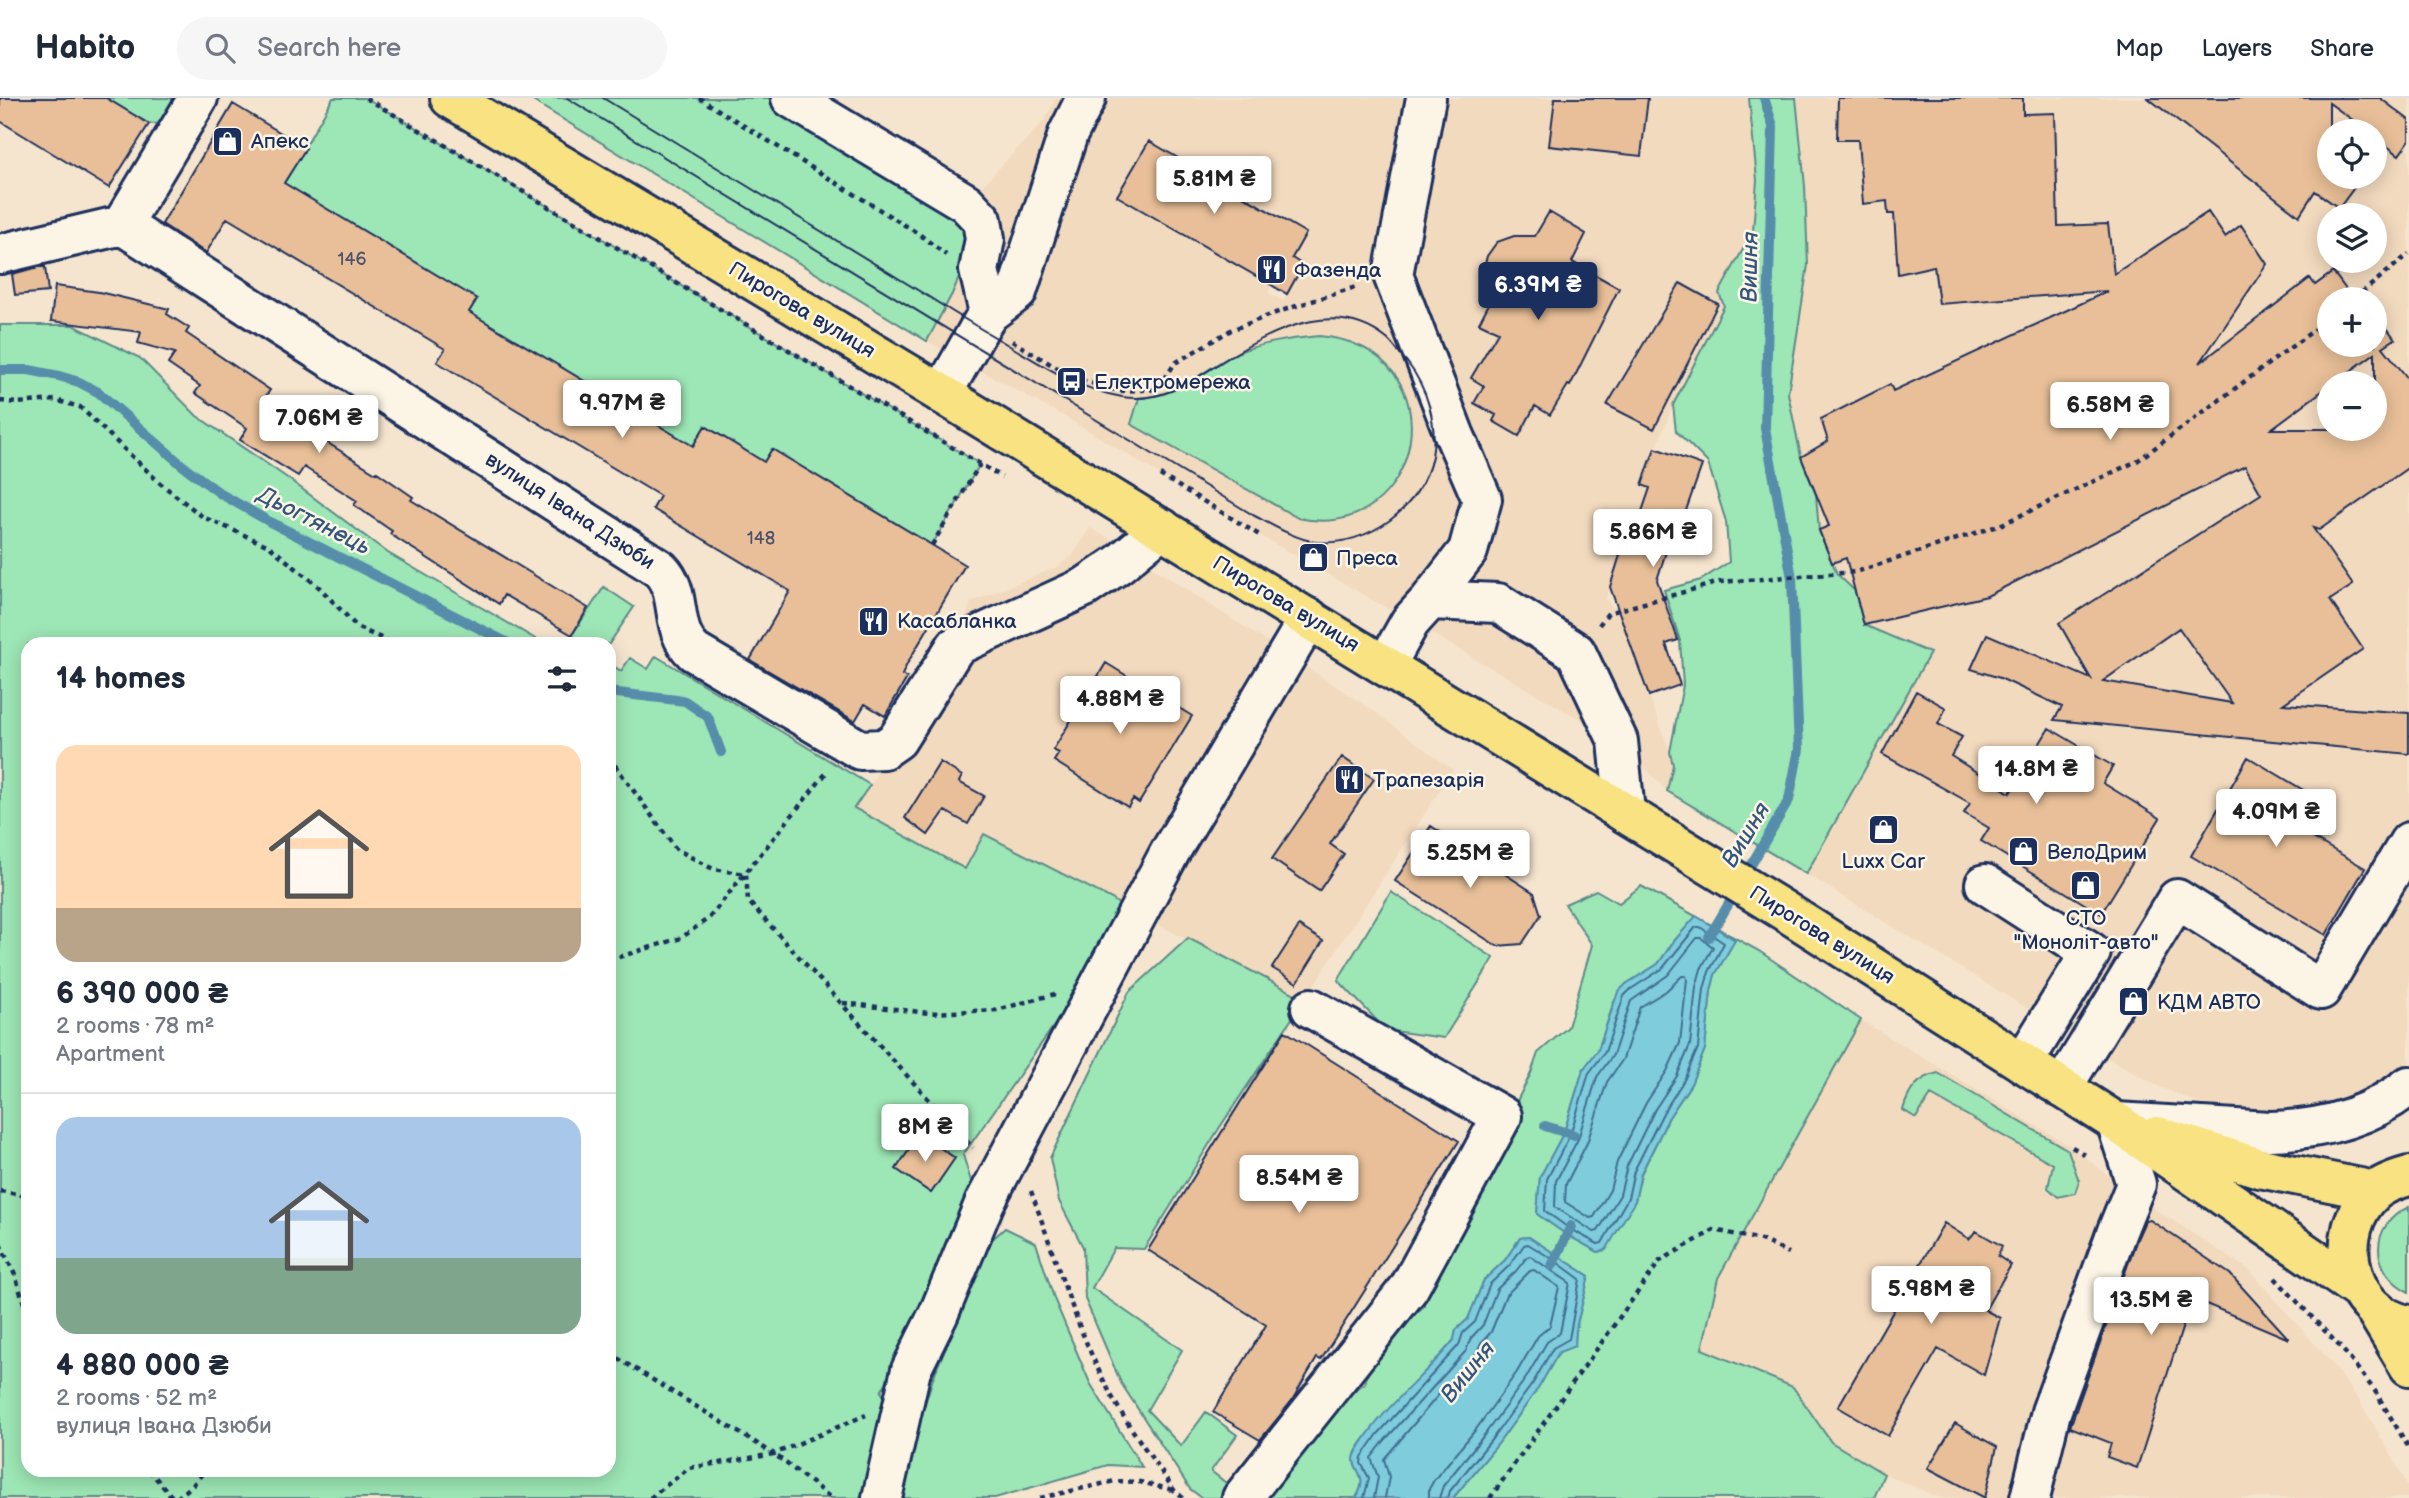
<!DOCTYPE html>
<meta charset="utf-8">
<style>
:root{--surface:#fff;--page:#f6f6f7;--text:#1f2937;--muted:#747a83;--line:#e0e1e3;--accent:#1b2f5e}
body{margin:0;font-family:"Balsamiq Sans",sans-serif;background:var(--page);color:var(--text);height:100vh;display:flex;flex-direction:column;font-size:26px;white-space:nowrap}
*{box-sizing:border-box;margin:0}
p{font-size:23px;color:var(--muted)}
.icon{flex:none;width:38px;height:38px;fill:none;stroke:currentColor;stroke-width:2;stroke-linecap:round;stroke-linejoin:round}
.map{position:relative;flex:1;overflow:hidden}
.details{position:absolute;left:21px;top:539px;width:595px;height:840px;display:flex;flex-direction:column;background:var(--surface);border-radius:21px;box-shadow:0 4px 18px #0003}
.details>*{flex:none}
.controls{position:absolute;left:2317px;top:21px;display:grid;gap:14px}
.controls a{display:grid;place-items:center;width:70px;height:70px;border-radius:50%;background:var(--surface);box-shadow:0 4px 18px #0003;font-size:35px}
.price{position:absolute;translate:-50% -60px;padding:0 16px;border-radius:7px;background:#fff;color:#222;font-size:23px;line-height:46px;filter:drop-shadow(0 2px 4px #0008)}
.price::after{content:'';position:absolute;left:50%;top:42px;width:21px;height:16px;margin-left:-10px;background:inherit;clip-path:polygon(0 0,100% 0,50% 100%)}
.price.active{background:var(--accent);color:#fff}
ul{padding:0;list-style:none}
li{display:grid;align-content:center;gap:14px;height:371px;padding:0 35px}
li+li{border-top:2px solid var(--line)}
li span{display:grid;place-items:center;height:217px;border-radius:21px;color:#555}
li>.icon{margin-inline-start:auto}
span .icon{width:126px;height:126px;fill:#fffc;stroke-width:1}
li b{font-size:30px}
h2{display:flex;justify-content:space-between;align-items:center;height:84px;padding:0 35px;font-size:30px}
header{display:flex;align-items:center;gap:42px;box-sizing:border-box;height:98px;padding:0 35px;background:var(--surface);border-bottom:2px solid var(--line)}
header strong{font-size:33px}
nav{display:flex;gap:38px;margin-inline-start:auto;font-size:24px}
.search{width:490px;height:63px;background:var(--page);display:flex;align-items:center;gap:18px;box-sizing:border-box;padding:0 24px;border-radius:38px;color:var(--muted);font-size:26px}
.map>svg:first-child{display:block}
</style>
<header>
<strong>Habito</strong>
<div class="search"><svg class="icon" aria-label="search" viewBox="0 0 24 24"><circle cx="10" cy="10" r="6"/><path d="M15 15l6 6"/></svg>Search here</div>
<nav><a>Map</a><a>Layers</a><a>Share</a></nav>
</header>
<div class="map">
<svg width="2409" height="1400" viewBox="0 0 2409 1400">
<rect width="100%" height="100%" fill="#f6e5ce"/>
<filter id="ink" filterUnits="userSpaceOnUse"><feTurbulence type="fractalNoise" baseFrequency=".0143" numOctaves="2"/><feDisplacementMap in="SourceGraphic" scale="14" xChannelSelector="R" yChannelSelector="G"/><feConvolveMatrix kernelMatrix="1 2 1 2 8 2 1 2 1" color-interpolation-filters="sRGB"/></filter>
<g filter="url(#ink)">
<path fill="#f2dabe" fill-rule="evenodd" d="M1056,0H1749L1757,82L1753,133L1719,195L1724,208L1673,308L1642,386L1650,390L1648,397L1653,407L1684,418L1675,425L1645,415L1637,438L1627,435L1606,501L1620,519L1670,654L1673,666L1667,693L1618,643L1261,438L1072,323L927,243L952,196L976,140L966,105L1045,22ZM1149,44L1292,160L1303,167L1283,203L1268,195L1272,188L1118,98ZM1472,280L1566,290L1551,317L1535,308L1519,337L1496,317L1475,305L1484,288Z
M1796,0H2409V964L2389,979L2338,1002L2310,1008L2273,1012H2238L2198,1005L2160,989L2120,967L1806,776L1930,556L1864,527L1855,493L1837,476L1819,432L1816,397L1801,359L1788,295L1808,167L1805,88ZM2329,33H2375V79H2329ZM2329,117H2375V163H2329ZM2329,201H2375V247H2329ZM2329,285H2375V331H2329Z
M1090,430L1122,447L1149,467L1371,611L1453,672L1305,901L1124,810L985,737L965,772L854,709L870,687L956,548L971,504L1057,469L1072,458Z
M1861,922L2072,1049L2132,1096L2248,1171L2330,1263L2359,1302L2402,1376L2409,1391V1400H1940L1884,1376L1831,1344L1793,1289L1702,1252L1718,1180Z"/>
<path fill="#9de6b5" stroke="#5c8a8a" stroke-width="2" fill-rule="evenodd" d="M106,0H198L184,24L149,26Z
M333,0H366L980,366L932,447L772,351L764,364L705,328L693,348L469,214L476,201L284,85Z
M528,0H791L966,105L976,140L952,196L927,243Z
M1749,0H1796L1805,88L1808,167L1788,295L1801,359L1816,397L1819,433L1837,476L1855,493L1864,527L1930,555L1806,776L1667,693L1673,667L1670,654L1683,587L1680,543L1664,492L1701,482L1729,464L1726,424L1708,365L1676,333L1673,307L1724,208L1719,195L1753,133L1757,82Z
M0,227H73L140,260L197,318L286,379L388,455L544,546H28V1372H609V565L621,573L630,560L648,571L656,558L870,687L854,710L965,771L984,736L1112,801L1124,810L1098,865L963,1057L974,1093L908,1245L881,1294L891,1306L869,1400H0Z
M1319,238C1462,250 1425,448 1298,420L1131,326L1139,300C1180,297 1199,275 1233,257C1253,246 1296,240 1319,238Z
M604,489L634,509L609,546H586L572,537Z
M1641,788L1759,853L1861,922L1718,1180L1702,1251L1793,1289L1831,1344L1884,1376L1874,1400H1453L1498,1346L1539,1289L1559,1254L1575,1247L1576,1230L1589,1178L1529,1139L1520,1140L1505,1162L1484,1182L1468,1221L1456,1232L1454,1242C1432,1269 1406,1293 1383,1319C1374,1330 1362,1342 1356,1354C1348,1372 1372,1374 1356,1400H1250L1285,1343L1365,1285L1376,1251L1424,1208V1188L1531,975L1538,955L1568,929L1592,847L1565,806L1596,792L1619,805ZM1696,819L1735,842L1715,876L1711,893L1705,951L1691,986L1669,1019L1641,1076L1635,1103L1598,1154L1567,1137L1537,1116L1540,1079L1564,1034L1583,972L1598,952L1614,904L1626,886L1658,866L1674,843Z
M1391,794L1494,860L1444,940L1386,932L1338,882Z
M1188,840L1305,901L1220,1029L1144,1151L1114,1150L1092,1190L1182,1252L1147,1312L1181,1348L1206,1314L1237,1337L1211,1373L1245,1400H1202L1190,1391L1121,1285L1085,1201L1083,1149L1059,1103L1050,1060L1129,894Z
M1938,975L2068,1052L2079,1083L2075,1095L2058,1099L2048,1090L2053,1066L1931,997L1916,1020L1903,1012C1909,991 1918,980 1938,975Z
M2409,1109V1194C2370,1175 2368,1127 2409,1109Z
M1005,1130L1036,1145L1055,1203L1090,1285L1142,1369L1108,1367L995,1400H896L933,1280L988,1145Z"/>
<path fill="#7eccdc" stroke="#568daa" stroke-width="2" d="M1696,818L1735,842L1715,877L1711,893L1705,951L1691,986L1669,1019L1641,1075L1635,1103L1606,1152L1598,1154L1567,1137L1537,1116L1540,1079L1564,1034L1583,972L1598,952L1618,894L1626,886L1658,866L1674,843Z
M1529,1139L1589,1178L1576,1230L1575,1248L1559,1254L1539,1289L1498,1346L1453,1400H1356C1372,1374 1347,1371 1356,1355C1380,1311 1423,1280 1454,1242L1456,1232L1468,1221L1484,1182L1505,1162L1520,1140Z"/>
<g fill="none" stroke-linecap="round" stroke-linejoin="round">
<path stroke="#436e90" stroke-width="2" d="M1696,829H1700L1724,845L1709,874L1704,891L1698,950L1684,982L1663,1015L1634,1073L1628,1100L1602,1145L1598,1146L1570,1131L1545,1113L1547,1081L1570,1037L1589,975L1605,954L1624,898L1631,891L1662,871Z
M1697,840H1701L1713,849L1701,871L1696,889L1690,947L1677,978L1655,1011L1627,1068L1620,1097L1598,1133L1594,1134L1555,1109L1556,1083L1578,1041L1597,979L1613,957L1631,903L1668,877Z
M1682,878H1686L1687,881L1680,945L1667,973L1646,1005L1617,1064L1610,1092L1594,1119L1590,1120L1565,1104L1566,1086L1587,1045L1607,984L1623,961L1640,909L1666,893Z
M1364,1400L1369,1380L1361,1365L1362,1359L1378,1336L1459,1247L1463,1235L1475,1224L1490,1186L1510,1167L1524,1147L1528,1146L1554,1162L1580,1181L1569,1241L1553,1250L1533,1285L1492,1341L1450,1393L1448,1400
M1374,1400L1378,1379L1371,1360L1385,1342L1466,1253L1471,1240L1483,1227L1497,1191L1516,1173L1527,1159L1530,1158L1570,1185L1560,1235L1547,1244L1526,1280L1485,1336L1443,1388L1439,1400
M1385,1400L1389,1379L1384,1361L1441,1294L1459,1278L1475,1258L1481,1245L1491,1234L1506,1197L1530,1173L1534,1172L1559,1189L1550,1228L1538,1238L1517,1274L1477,1330L1434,1382L1429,1391V1400"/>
<path stroke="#568daa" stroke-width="10" d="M0,272H29L59,278L79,284L98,294L182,367L221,396L270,424L510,546
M609,594L685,603L708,619L721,654
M1744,779L1789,702L1799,651L1792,480L1765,330L1773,28L1764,0
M1709,839L1737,792
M1545,1028L1574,1037
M1552,1168L1571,1128"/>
</g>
<path fill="#e8bf98" stroke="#1b2f5e" stroke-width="2" fill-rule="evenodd" d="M0,0H106L149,26L109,90L0,23Z
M1555,0H1648L1641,58L1549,48Z
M1838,0H2023V16L2055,15L2058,128L2108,126L2114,176L2208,114L2225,139L2241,127L2267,166L2200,265L2310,180L2315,187L2333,174L2353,201H2329V247H2375L2376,215L2395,241L2383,249L2409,282V369L2319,432L2313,430L2353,487L2330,502L2363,551L2283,606L2409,615V656L2054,622L2062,609L2000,580L1971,571L1987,536L2091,581L2059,525L2261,396L2245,368L1987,498L1864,527L1846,460L1832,465L1819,432L1829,428L1801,359L1828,343L1821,321L1890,286L1893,293L2108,193L1939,206L1934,168L1898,176L1894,116H1888L1887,103L1863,106L1858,42H1837ZM2375,255V331H2271L2329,288V285H2334ZM2179,530L2232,605L2103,583Z
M2148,0H2380L2409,22V43L2399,57L2375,39V33H2368L2329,5V79H2362L2339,110L2315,93L2299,118Z
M233,6L306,50L284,85L477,201L469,214L693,348L705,328L764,364L772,351L965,467L907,566L902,577L907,580L885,618L865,606L855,623L750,562L790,493L653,411L660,398L437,264L445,251L227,120L206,155L162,126Z
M1149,43L1306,135L1292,160L1303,167L1287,196L1117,98Z
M1549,114L1586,136L1572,164L1619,190L1570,288L1568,287L1550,317L1535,308L1519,338L1493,323L1496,317L1474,305L1484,288L1471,280L1498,234L1479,225L1493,198L1485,166L1487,158L1497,144L1514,138H1535Z
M39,169H45L48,194L15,197L12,176Z
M1680,185L1718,206L1654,331L1607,307Z
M55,188L99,194L169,211L167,216L189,230L186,235L270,292L262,304L376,375L377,374L413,399L411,402L588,510L572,537L504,497L499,506L390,436L392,433L354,407L357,403L304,369L298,378L240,342L247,330L195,295L200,288L168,266L175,255L138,245L141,234L51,223Z
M1655,350L1702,367L1684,418L1678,416L1657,482L1678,542L1666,546L1680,587L1649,598L1610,489L1627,435L1634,437L1650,390L1642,387Z
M1106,565L1192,618L1139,705L1133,701L1128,709L1054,663L1059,655L1053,652Z
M1916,593L1946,610L1938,626L1962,639L1951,658L2010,695L2049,630L2113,668L2103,685L2160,720L2101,816L1981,743L1989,730L1964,715L1970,705L1882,656Z
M1342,659L1374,681L1330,746L1344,756L1319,793L1272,761Z
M2248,659L2310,696L2292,728L2365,770L2326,837L2191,758Z
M940,664L962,678L959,684L984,698L968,726L945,713L928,737L905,720Z
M1431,728L1534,795L1541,817L1522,846L1497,848L1395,783Z
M1299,828L1323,843L1297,885L1272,870Z
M1285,933L1459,1043L1321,1262L1317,1260L1291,1304L1260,1342L1213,1314L1266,1227L1148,1152Z
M920,1036L955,1060L931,1095L896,1071Z
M2150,1122L2230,1176L2289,1241L2192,1200L2137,1370L2107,1359L2111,1345L2070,1329L2137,1141L2145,1123Z
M1944,1125L1969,1141L1976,1133L2002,1148L1998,1158L2011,1167L1985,1212L2000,1220L1984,1277L1938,1251L1888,1338L1838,1309Z
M1955,1325L1997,1349L1985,1400L1928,1370Z"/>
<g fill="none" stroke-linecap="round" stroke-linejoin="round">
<defs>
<path id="minor" d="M791,0L966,105L982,122L985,141L979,172L989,215
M122,127L198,0
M0,156L122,127L660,471C684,495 668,530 694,554L860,652L884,651L897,642L956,548L1085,489L1119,466L1162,430
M942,296L982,225L989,215L1017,194L1068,36L1086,0
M1430,502L1498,505L1576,554L1618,643L1625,715
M1386,567L1410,524L1430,502L1468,453L1482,401L1454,336L1393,177L1426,0
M1985,786L2091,854L2023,965
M2062,990L2177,801L2321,892L2409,744
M882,1400L911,1272L939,1215L985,1104L1170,754L1309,520
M1242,1400L1409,1190L1502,1018L1311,910
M2030,1400L2051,1314L2117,1133L2136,1086L2116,1024L2270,1033C2320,1032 2369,1020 2409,988"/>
<path id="major" d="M450,0L942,296L1783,812L2116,1024L2359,1192
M2157,1038L2260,1070L2375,1093
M2409,1078C2398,1081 2383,1086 2374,1094C2330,1134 2347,1217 2409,1227
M2376,1213L2409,1268"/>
</defs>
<use href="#minor" stroke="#1b2f5e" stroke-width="44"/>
<use href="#major" stroke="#1b2f5e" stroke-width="44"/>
<path stroke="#1b2f5e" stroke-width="4.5" stroke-dasharray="5 5" stroke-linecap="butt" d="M366,0L1002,379
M699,0L919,136L946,157
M2354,201L2409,156
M1012,243L1074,280L1119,293L1158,291L1175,265L1231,232L1281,213L1359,188
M0,303L17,305L55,302L80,309L160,385L203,419L269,448L320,490L358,530L395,546
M1160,377L1261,438
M932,447L980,366
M1599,527L1608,515L1720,484L1856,474L2000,427L2137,363L2329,221
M609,659L676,751L713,771L746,776L748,803L973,1050
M609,862L681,840L709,820L827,674
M843,905L929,915L997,912L1055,896
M2072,1049L2089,1059
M0,1093L28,1098
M1031,1093C1055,1158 1075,1227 1107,1289C1125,1325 1151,1358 1174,1392L1183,1400
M0,1146L15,1177L28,1218
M2275,1180L2343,1252L2375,1293L2409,1350
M609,1255L774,1356L866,1317
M149,1372L173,1400
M177,1400L193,1387L205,1372
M650,1400L689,1370L774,1356L831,1400
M1040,1400L1115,1383L1140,1384L1173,1392
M1490,1400L1660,1163L1714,1132L1761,1142L1789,1155"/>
<use href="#minor" stroke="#fcf5e5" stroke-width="38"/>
<use href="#major" stroke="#f8e281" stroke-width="38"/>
<path stroke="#1b2f5e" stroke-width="2" d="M567,0L1253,417C1272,427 1295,441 1316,444C1369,449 1422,409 1432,358C1438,325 1427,290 1407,264C1400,257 1394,247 1387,241C1339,202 1282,228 1236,255C1199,277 1168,306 1122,299C1082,292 1050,272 1015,251C986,234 957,217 929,199C820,133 712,66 603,0"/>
</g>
</g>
<defs>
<symbol id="shop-square" viewBox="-11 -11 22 22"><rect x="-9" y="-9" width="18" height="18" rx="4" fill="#1b2f5e" stroke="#fcf5e5"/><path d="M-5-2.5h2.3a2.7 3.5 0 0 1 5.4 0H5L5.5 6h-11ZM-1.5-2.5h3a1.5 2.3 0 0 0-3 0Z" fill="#fff"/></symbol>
<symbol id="restaurant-square" viewBox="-11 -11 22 22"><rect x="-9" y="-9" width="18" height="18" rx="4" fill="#1b2f5e" stroke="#fcf5e5"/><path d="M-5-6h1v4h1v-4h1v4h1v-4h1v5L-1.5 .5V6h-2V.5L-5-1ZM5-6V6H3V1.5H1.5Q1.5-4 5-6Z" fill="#fff"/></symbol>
<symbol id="bus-square" viewBox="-11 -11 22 22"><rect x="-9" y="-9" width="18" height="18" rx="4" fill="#1b2f5e" stroke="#fcf5e5"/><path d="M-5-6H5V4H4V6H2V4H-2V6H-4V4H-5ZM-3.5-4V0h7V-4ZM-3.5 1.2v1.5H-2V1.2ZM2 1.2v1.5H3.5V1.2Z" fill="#fff"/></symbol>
</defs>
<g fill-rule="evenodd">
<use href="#shop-square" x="210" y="26" width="35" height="35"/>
<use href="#restaurant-square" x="1254" y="154" width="35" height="35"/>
<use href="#bus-square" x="1054" y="266" width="35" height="35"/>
<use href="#shop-square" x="1296" y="442" width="35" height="35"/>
<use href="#restaurant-square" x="856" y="506" width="35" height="35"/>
<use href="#restaurant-square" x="1332" y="664" width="35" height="35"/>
<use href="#shop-square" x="1866" y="714" width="35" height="35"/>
<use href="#shop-square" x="2006" y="736" width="35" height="35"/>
<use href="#shop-square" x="2068" y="770" width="35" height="35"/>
<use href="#shop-square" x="2116" y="886" width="35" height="35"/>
</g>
<g text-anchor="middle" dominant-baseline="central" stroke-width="5" stroke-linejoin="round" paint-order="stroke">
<g font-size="18" fill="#4e536c">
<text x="352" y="161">146</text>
<text x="761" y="440">148</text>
</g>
<g font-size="21" fill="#1b2f5e" stroke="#fcf5e5" text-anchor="start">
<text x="251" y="43">Апекс</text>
<text x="1294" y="172">Фазенда</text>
<text x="1094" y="284">Електромережа</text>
<text x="1336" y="460">Преса</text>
<text x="897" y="523">Касабланка</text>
<text x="1373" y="682">Трапезарія</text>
<text x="2047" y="754">ВелоДрим</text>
<text x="1883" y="763" text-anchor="middle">Luxx Car</text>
<text x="2086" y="820" text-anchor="middle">СТО<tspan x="2086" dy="24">"Моноліт-авто"</tspan></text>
<text x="2157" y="904">КДМ АВТО</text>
</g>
<g font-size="21" fill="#1b2f5e" stroke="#fcf5e5">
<text transform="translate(802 212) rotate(31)">Пирогова вулиця</text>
<text transform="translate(570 413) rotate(33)">вулиця Івана Дзюби</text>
<text transform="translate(1286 506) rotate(31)">Пирогова вулиця</text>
<text transform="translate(1822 837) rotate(32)">Пирогова вулиця</text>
</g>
<g font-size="23" font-style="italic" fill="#34567e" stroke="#fcf5e5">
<text transform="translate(1750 169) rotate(-89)">Вишня</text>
<text transform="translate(314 423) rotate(27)">Дьогтянець</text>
<text transform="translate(1746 737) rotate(-59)">Вишня</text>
<text transform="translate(1468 1274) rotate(-51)">Вишня</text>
</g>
</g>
</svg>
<div class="controls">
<a><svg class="icon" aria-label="locate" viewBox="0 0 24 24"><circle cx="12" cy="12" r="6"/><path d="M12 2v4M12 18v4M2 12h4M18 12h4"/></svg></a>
<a><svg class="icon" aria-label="layers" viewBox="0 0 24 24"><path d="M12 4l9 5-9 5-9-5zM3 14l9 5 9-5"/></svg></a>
<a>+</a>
<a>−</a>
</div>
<b class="price" style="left:1214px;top:118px">5.81M ₴</b>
<b class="price active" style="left:1538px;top:224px">6.39M ₴</b>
<b class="price" style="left:622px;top:342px">9.97M ₴</b>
<b class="price" style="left:2110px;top:344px">6.58M ₴</b>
<b class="price" style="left:319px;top:357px">7.06M ₴</b>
<b class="price" style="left:1653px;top:471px">5.86M ₴</b>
<b class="price" style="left:1120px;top:638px">4.88M ₴</b>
<b class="price" style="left:2036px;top:708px">14.8M ₴</b>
<b class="price" style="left:2276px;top:751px">4.09M ₴</b>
<b class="price" style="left:1470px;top:792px">5.25M ₴</b>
<b class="price" style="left:925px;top:1066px">8M ₴</b>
<b class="price" style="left:1299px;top:1117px">8.54M ₴</b>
<b class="price" style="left:1931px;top:1228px">5.98M ₴</b>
<b class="price" style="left:2151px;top:1239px">13.5M ₴</b>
<section class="details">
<h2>14 homes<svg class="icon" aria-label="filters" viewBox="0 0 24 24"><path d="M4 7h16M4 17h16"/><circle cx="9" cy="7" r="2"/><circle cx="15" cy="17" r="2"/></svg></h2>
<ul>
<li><span style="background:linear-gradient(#ffd9b3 75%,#b9a48a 0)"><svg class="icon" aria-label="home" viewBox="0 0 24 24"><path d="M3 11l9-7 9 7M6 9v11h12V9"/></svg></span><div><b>6 390 000 ₴</b><p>2 rooms · 78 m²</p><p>Apartment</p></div></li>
<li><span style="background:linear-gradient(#a9c7e8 65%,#7fa58c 0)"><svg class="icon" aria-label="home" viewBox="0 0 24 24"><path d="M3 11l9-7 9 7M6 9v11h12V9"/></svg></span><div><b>4 880 000 ₴</b><p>2 rooms · 52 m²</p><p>вулиця Івана Дзюби</p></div></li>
</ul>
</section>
</div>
